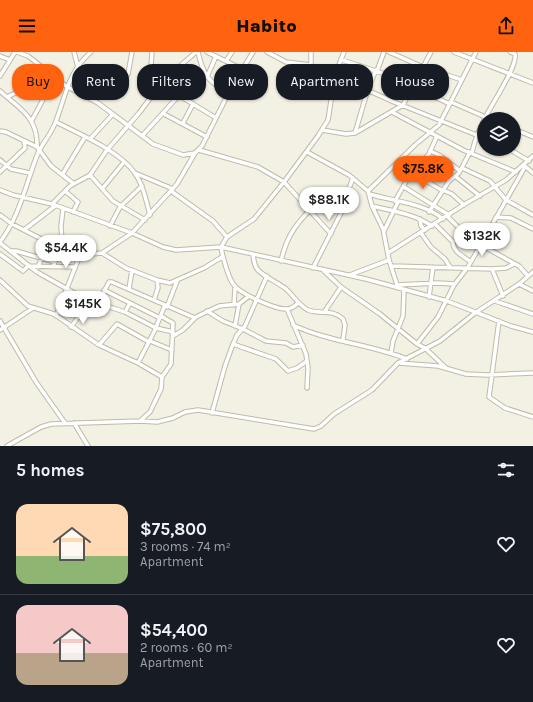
<!DOCTYPE html>
<meta charset="utf-8">
<style>
:root{--surface:#171b24;--page:#20242c;--text:#f1f3f6;--muted:#9ea1a6;--line:#363941;--accent:#ff630f}
body{margin:0;font-family:Karla,sans-serif;background:var(--page);color:var(--text);height:100vh;display:flex;flex-direction:column;font-size:15px;white-space:nowrap}
*{box-sizing:border-box;margin:0}
p{font-size:13px;color:var(--muted)}
.icon{flex:none;width:22px;height:22px;fill:none;stroke:currentColor;stroke-width:2;stroke-linecap:round;stroke-linejoin:round}
.map{position:relative;height:394px;overflow:hidden}
.side{display:flex;flex-direction:column;background:var(--surface);flex:1}
.side>*{flex:none}
.top-card{position:absolute;left:12px;top:12px;width:509px;height:36px;display:flex;gap:8px}
.controls{position:absolute;left:477px;top:60px;display:grid;gap:8px}
.controls a{display:grid;place-items:center;width:44px;height:44px;border-radius:50%;background:var(--surface);box-shadow:0 1px 3px #0004;font-size:20px}
.price{position:absolute;translate:-50% -34px;padding:0 9px;border-radius:14px;background:#fff;color:#222;font-size:13px;line-height:26px;filter:drop-shadow(0 1px 2px #0008)}
.price::after{content:'';position:absolute;left:50%;top:24px;width:12px;height:9px;margin-left:-6px;background:inherit;clip-path:polygon(0 0,100% 0,50% 100%)}
.price.current{background:var(--accent);color:#111}
ul{padding:0;list-style:none}
li{display:flex;align-items:center;gap:12px;height:100px;padding:0 16px}
li+li{border-top:1px solid var(--line)}
li span{display:grid;place-items:center;flex:none;width:112px;height:80px;border-radius:12px;color:#555}
li>.icon{margin-inline-start:auto}
span .icon{width:48px;height:48px;fill:#fffc;stroke-width:1}
li b{font-size:17px}
h2{display:flex;justify-content:space-between;align-items:center;height:48px;padding:0 16px;font-size:17px}
.chip{padding:0 14px;border-radius:16px;background:var(--surface);box-shadow:0 1px 3px #0004;font-size:14px;line-height:36px}
.chip.current{background:var(--accent);color:#111}
header{display:flex;justify-content:space-between;align-items:center;height:52px;padding:0 16px;background:var(--accent);color:#111;font-size:18px;font-weight:800}
.map>svg:first-child{display:block}
</style>
<header><svg class="icon" aria-label="menu" viewBox="0 0 24 24"><path d="M4 6h16M4 12h16M4 18h16"/></svg>Habito<svg class="icon" aria-label="share" viewBox="0 0 24 24"><path d="M12 15V3M7 8l5-5 5 5M5 13v7h14v-7"/></svg></header>
<div class="map">
<svg width="533" height="394" viewBox="0 0 533 394">
<rect width="100%" height="100%" fill="#f3f1e4"/>
<g fill="none" stroke-linecap="round" stroke-linejoin="round">
<defs>
<path id="street" d="M17,0L28,4L66,34L98,51L153,92L183,103L195,101
M74,0L78,15
M152,0L150,28L152,43
M198,0C203,22 208,31 229,40
M207,0L242,17
M267,0L286,10L311,13L394,50L484,86
M389,0L423,15L462,28
M454,0L533,31
M0,4L10,8
M342,8L385,22L450,52
M226,9L232,0
M311,13V0
M377,19L384,0
M114,22H128L132,0
M0,24L15,0
M207,25L216,4
M0,39C20,57 38,65 37,95
M180,44L216,66
M7,45L32,33L62,30
M451,50L490,67
M392,60L463,98L516,120
M164,62L207,85
M32,68L52,31
M56,70C78,81 119,99 134,120C143,132 146,148 150,163
M183,71L193,52
M514,77L533,85
M322,78L346,82L355,81L403,53L431,0
M0,79L6,80L37,95L51,114L74,132
M355,81L368,37L376,18
M142,84L203,17
M90,87L113,62
M509,97L529,109
M199,98L258,115L284,130L331,182
M430,99L439,103L460,119
M307,100L349,123L368,139L372,154L383,177L389,208L398,236
M472,100C475,88 479,77 485,66C491,53 518,14 515,2L510,0
M0,108L11,117L30,121
M421,112L443,121L451,127
M525,114L533,121
M462,116L490,129L506,148L533,163
M0,120L25,96L24,89
M135,121L173,137
M413,121L443,139
M62,123L85,85
M90,123L113,149L145,168
M455,124L480,144
M404,135L449,163
M102,137L124,110
M0,138L13,143L52,152L132,181L163,195L176,198L221,195L366,227L447,249L511,274L533,280
M443,138L452,142L464,153
M65,139L78,150L73,160
M171,139L213,169L227,185
M368,139L415,93L439,73L476,0
M369,142C392,149 424,151 443,167
M395,149L408,126L429,102L437,84
M52,152L70,134L90,123L107,98L139,61L164,28L196,0
M372,154C393,159 414,162 432,174
M429,160L449,129L459,121L470,100
M0,163L12,172L67,200L80,203L102,201L132,181L177,132L195,101L202,94L229,40L253,0
M447,164L479,196
M496,165L511,166L533,177
M420,167L421,174L425,178
M435,172L453,190C453,200 463,204 471,210
M110,174L120,155L142,134
M24,178L55,154
M384,179L398,150
M421,181L431,195L445,207L450,215
M0,190C20,164 26,131 38,101C43,90 52,81 56,69C66,43 68,20 91,0
M0,191L37,220L85,247L125,260L156,276L173,280
M481,193L519,214L528,224
M10,199H16L55,210
M102,201L126,216L157,228L170,231L204,216L222,205
M388,201L465,152L506,128L533,104
M0,202L23,219L28,214L75,215
M253,203C254,209 254,214 258,218C266,226 277,230 286,237C294,244 298,253 308,258C321,263 331,256 343,267L345,273L343,288
M281,209C286,187 294,174 310,158
M392,214L492,217L506,216L514,212
M38,215L48,191
M53,215L62,191L61,174L63,157
M313,216L344,155L348,139L353,126
M492,217L503,244
M324,219L341,235L380,262L417,292
M350,223L389,208
M0,228L28,254L54,262L99,293L138,311L162,325
M519,232L533,239
M397,233L437,231L455,232
M129,237L132,218
M104,238L160,266
M429,245L433,215
M154,248L158,236L157,228
M495,249L533,262
M98,251L109,230H112L195,266
M298,251C295,254 292,257 287,257C277,258 240,242 234,233C229,228 222,203 221,195L227,185L254,167L284,130L318,84L328,68L335,23L344,0
M234,253L235,236
M167,255L177,229
M287,257L306,302L308,316L307,336
M207,259L223,269L243,277L266,289L286,291L293,295L303,293
M325,259L341,235
M125,260L130,251
M56,264L80,203
M0,269L36,330L65,371
M499,269L489,345L505,356L533,365
M293,273C329,290 370,292 407,307
M235,274L239,252
M71,275L90,249
M0,278L33,256
M173,284L183,278L196,265L219,254L239,252L249,244
M150,289L172,298
M233,292L276,307L288,319L297,316L307,309
M99,293L117,272L149,290
M391,301L393,289L403,264L404,238
M138,311L154,280L165,253
M399,311L438,314L466,322L487,323L533,321
M446,316L425,296L417,292L438,265L454,233L468,215L525,115
M212,361L225,314L233,292L237,283L245,274L267,224
M141,368L150,360L161,337L162,325L171,312L173,271L161,264
M74,371L88,394
M7,394L41,375L51,372L141,369L157,370L173,366L185,360L198,358L314,377L321,374L334,362L372,338L398,311L440,289L475,261L519,232L533,220"/>
</defs>
<use href="#street" stroke="#bebba7" stroke-width="5.5"/>
<use href="#street" stroke="#fff" stroke-width="3.5"/>
</g>
</svg>
<div class="controls">
<a><svg class="icon" aria-label="layers" viewBox="0 0 24 24"><path d="M12 4l9 5-9 5-9-5zM3 14l9 5 9-5"/></svg></a>
</div>
<b class="price current" style="left:423px;top:138px">$75.8K</b>
<b class="price" style="left:329px;top:169px">$88.1K</b>
<b class="price" style="left:482px;top:205px">$132K</b>
<b class="price" style="left:66px;top:217px">$54.4K</b>
<b class="price" style="left:83px;top:273px">$145K</b>
<div class="top-card">
<a class="chip current">Buy</a>
<a class="chip">Rent</a>
<a class="chip">Filters</a>
<a class="chip">New</a>
<a class="chip">Apartment</a>
<a class="chip">House</a>
</div>
</div>
<section class="side">
<h2>5 homes<svg class="icon" aria-label="filters" viewBox="0 0 24 24"><path d="M4 7h16M4 17h16"/><circle cx="9" cy="7" r="2"/><circle cx="15" cy="17" r="2"/></svg></h2>
<ul>
<li><span style="background:linear-gradient(#ffd9b3 65%,#8fb573 0)"><svg class="icon" aria-label="home" viewBox="0 0 24 24"><path d="M3 11l9-7 9 7M6 9v11h12V9"/></svg></span><div><b>$75,800</b><p>3 rooms · 74 m²</p><p>Apartment</p></div><svg class="icon" aria-label="heart" viewBox="0 0 24 24"><path d="M12 20l-8-8c-3-5 5-10 8-4 3-6 11-1 8 4z"/></svg></li>
<li><span style="background:linear-gradient(#f6c9c9 60%,#b9a48a 0)"><svg class="icon" aria-label="home" viewBox="0 0 24 24"><path d="M3 11l9-7 9 7M6 9v11h12V9"/></svg></span><div><b>$54,400</b><p>2 rooms · 60 m²</p><p>Apartment</p></div><svg class="icon" aria-label="heart" viewBox="0 0 24 24"><path d="M12 20l-8-8c-3-5 5-10 8-4 3-6 11-1 8 4z"/></svg></li>
</ul>
</section>
